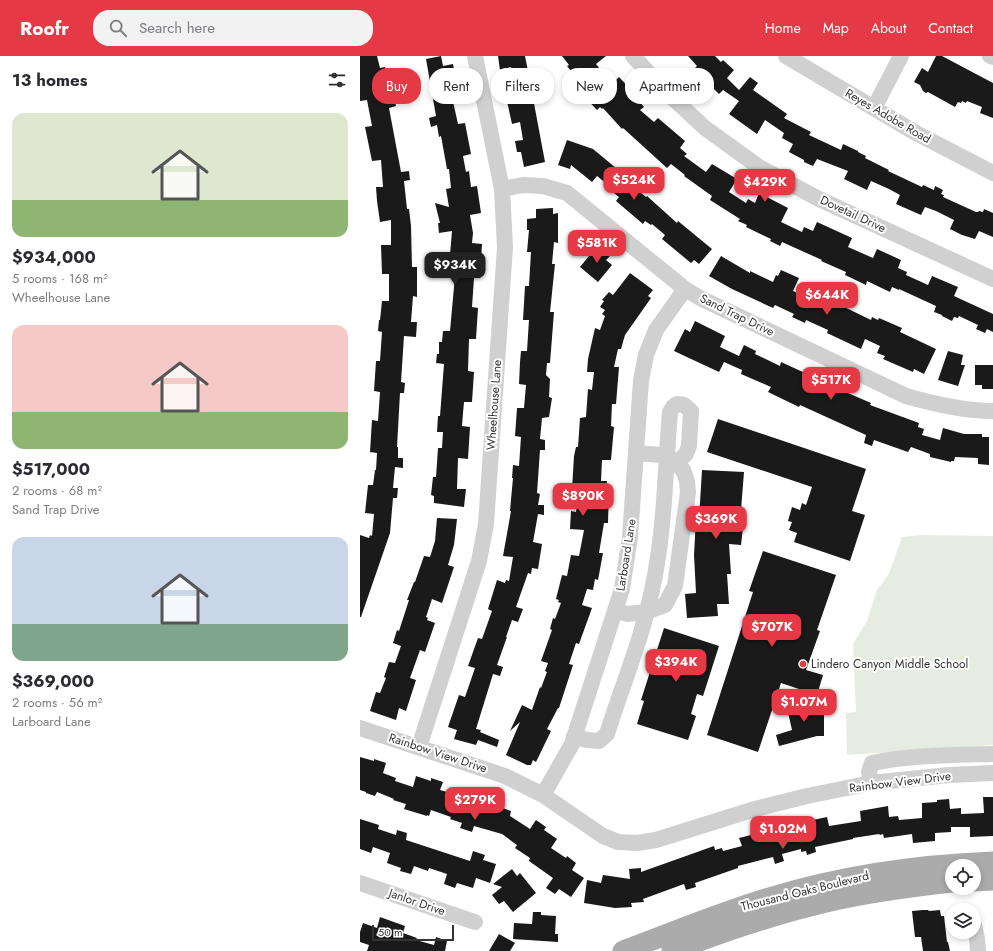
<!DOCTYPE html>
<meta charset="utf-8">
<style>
:root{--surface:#fff;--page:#f2f2f3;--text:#2b2b33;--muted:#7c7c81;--accent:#e63946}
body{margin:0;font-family:Jost,sans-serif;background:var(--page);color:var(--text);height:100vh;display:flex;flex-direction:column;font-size:15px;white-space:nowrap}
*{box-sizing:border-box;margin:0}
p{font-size:13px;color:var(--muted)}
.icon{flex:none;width:22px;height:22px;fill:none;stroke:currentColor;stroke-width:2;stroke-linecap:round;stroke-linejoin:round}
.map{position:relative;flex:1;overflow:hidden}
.sheet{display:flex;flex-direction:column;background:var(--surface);width:360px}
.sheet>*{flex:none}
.hud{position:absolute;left:12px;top:12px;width:380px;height:36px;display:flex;gap:8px}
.buttons{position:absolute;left:585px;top:803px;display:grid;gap:8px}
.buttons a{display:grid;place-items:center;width:36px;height:36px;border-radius:50%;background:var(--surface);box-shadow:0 2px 6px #0003;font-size:20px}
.scale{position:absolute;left:12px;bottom:10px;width:82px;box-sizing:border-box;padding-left:4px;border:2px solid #333;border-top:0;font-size:11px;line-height:14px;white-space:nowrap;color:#333;-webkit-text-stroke:3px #fff;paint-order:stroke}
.price{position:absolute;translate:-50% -34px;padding:0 9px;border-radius:8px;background:var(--accent);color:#fff;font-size:13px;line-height:26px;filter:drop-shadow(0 1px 2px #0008)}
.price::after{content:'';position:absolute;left:50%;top:24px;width:12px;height:9px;margin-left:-6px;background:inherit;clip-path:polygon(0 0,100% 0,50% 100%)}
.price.current{background:#222;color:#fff}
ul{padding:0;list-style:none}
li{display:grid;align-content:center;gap:8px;height:212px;padding:0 12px}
li span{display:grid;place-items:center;height:124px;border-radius:12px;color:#555}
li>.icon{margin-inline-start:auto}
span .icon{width:72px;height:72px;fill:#fffc;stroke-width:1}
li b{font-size:17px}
h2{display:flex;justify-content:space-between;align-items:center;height:48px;padding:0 12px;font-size:17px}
.chip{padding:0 14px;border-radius:16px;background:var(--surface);box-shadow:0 2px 6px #0003;font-size:14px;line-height:36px}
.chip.current{background:var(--accent);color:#fff}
header{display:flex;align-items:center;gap:24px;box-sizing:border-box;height:56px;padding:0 20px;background:var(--accent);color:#fff}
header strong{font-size:19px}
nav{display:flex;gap:22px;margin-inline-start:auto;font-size:14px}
.search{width:280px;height:36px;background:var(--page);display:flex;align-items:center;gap:10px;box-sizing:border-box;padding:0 14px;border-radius:16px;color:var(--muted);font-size:15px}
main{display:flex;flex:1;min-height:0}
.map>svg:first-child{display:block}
</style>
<header>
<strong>Roofr</strong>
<div class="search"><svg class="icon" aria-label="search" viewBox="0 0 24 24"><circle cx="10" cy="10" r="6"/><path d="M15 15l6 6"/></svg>Search here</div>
<nav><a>Home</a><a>Map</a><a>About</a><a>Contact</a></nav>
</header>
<main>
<section class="sheet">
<h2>13 homes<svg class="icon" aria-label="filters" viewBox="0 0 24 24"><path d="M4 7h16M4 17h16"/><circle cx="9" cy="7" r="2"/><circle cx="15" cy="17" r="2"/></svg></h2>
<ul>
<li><span style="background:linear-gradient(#dfe7d0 70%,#8fb573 0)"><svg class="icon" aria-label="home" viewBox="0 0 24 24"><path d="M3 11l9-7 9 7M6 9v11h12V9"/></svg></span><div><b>$934,000</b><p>5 rooms · 168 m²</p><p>Wheelhouse Lane</p></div></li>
<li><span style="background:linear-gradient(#f6c9c9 70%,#8fb573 0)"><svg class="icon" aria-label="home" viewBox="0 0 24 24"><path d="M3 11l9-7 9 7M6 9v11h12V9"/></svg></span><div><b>$517,000</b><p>2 rooms · 68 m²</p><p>Sand Trap Drive</p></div></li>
<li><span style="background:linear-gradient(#c9d6e8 70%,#7fa58c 0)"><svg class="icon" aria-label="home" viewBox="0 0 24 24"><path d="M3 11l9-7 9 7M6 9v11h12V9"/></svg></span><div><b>$369,000</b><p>2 rooms · 56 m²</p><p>Larboard Lane</p></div></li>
</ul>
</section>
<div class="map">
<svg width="633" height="895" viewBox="0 0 633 895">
<rect width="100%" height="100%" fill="#fff"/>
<path fill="#e6ecdf" d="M562,479L633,480V689L487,699L486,657L496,656L493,588L507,565L517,534L529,518L542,481Z"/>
<path fill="#1a1a1a" d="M0,0H17L20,12L25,11L27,22L25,23L28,42L34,41L36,50L29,52L41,116L49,115L50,124L44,125L47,153H49L51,170L52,211H57V241L53,240L51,266H57L56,281L44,280L41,326L45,327L44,337H40L37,391H38V402H43V412L35,411L33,432H38L37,442H33L30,477L1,561H0V479L9,482L10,479L12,480L14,458L5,457L8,429H13L15,414H16L17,397L10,396L12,364L18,365L20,336L14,335L16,305H20L22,276L18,275L19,264H20L22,245H29V218H22L21,189H31V164L20,166L17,145L16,131H23L21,104L12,105L5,71L12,70L7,44L0,45Z
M81,0L83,10L93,8L99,40L92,41L98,68L105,67L111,98L103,100L106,116L109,115L111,131L117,130L121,157L110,159L113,177L112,187L122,188L120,222H114L112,251L118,252L116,283H109L108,315L114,316L112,346H104L103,357L102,370L110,371L108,403L98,402L97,433H106L104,451L74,447V440L71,439L73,421H76L78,392H82L83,376H77L78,360H80L84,308L76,307L77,298H79V286H82L83,275H90L95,220H91L92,199H90L92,175L79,177L78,167H80L75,147L89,151L86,133L91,132L89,113H87L81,80L79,81L77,69L71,71L69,62L76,60L66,3Z
M138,0H165L169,20H173L174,29L178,28L180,38L176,39L177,41L173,42L185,106L164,111L161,96H157L155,85L163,84L160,66L152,68L145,36L155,34L151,11L140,14Z
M202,0H246L236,8L240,13L235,17L246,30L253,23L255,25L259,21L277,40L276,41L284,51L280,54L294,66L298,62L325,85L320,92L327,98L324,100L346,116L352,108L377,123L369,136L386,147L388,143L395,147L399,137L428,152L421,166L442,176L444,171L453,175L457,166L492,182L488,191L513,202L517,193L541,204L538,212L547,216L546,219L568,229L572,220L598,231L594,240L633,258V276L627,273L625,277L616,273L618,269L599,260L598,262L594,261L592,265L582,260V259L574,256L576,250L539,233V234L532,231L530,236L507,225L506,229L485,219L486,216L461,205L462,204L422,186L420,190L410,185L411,183L386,171L387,169L378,165L380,163L350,144L352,140L324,120L325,119L311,108L307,112L263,72L262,73L243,52L242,53L240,51L237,54L223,39L227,35L207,10L209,9Z
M328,0H355L361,6L363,4L374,14L367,22L379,34L390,21L398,27L393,34L427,58L424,62L451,76L449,79L481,94L483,88L498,95V96L506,100L505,102L529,114L528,115L562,131L563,129L574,134L575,130L583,134L581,138L584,139L583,141L616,156H618L619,155L623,156L624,153L633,157V181L619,175L615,183L602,179L590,173L594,164L576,155L565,151L561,159L536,148L540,139L529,133L511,125L507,134L484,123L488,115L457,103L453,110L444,106V104L429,96L433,88L422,82L424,77L405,64L397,78L369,58L379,45L363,34L359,38L353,32L347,39L327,20L337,10Z
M576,0H582L633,27V62L620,57L622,51L607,45L606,47L602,45L601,47L598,46L595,51L568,36L566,37L563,35L560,29L554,26L562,12L568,16Z
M207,84L233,93L256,112L253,115L286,141L287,140L317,167L318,165L352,193L339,208L334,204L331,207L302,183L305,179L292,168L291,169L285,165L283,168L256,145L259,141L250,134L252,132L237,120L232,126L211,109L210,113L198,109Z
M193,152V158L198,157V187L194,186L192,208H195L190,256H194L190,307H187L186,319L190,323L189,341L192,342L189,361L182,362L180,383L185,384V394H180L177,437L180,438L178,449H184V459L178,458L173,486L182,488L178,513L172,512L171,518L168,517L156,551L163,553L158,566L152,564L146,581H147L137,609L143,611L140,620L133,618L116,673L121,674L120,676L139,684L137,691L118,684L116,689L94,683L97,674L88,671L99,639L105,641L115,612L108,610L118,582L122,583L132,555L128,553L137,524L145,527L146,524L149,525L153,501L143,500L151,455H150L153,422H152L153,409L159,410L161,381L155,380L157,352H164L166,329L159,328L160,306L161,295H167L169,264H163L165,230H169L171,196H167L169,174H167V163L176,162V153Z
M238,189L251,199L246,204L252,209L238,226L220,211Z
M361,200L390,217V215L413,226L416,219L418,220L421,214L439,222L433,235L469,252L472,245L511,264L512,261L518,264L519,262L542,272L540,276L576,293L564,318L554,313L553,316L523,303L525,300L517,297L520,290L505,283L501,293L467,277L468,274L446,264L445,267L432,261L434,258L415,249L413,252L372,233L349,220Z
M270,217L293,234L288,240L291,242L265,279L261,293H258L254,311H259L256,348H252L251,370L254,371L251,404H242L241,425H247L246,431H249L248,467H244L239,497H243L238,524L235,523L233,534L227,533L222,549L232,552L219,588L216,587L209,608L213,609L199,652H198L187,673L191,675L176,706L173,704L171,709H167L146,699L160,666L150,675L162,649L172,654L180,631L181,632L187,616L185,615L188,607L181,605L192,574L190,573L193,562L195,563L201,547L198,546L199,544L196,543L202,519L207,520L211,499L219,500L224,474L210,473L211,455L216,456L217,450L220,451L221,434L212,433L214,400L216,391H218L220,362L226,361L228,333L232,334L234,316H227L228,303L235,272L240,274L245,260L242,258L245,254L240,251L244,245L242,244L249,236L253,239Z
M335,265L365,280L360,291L379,300L384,289L396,295L395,298L420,310L421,306L445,317L442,325L460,333L462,329L473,334L474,331L511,347L510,349L559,367L558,371L564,373L562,379L580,384L583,372L604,378H622V381H629V409L618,408V402L595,401L594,405H591V406L570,401V398L551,391L548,396L514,384L512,390L504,387L506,379L440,349L439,351L408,336L411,331L381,318L382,314L364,306L359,316L314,295L325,273L330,276Z
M588,295L603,299L601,309H605L598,330L578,324Z
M615,309H633V333H622V329H615Z
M358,363L506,413L492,455L505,459L490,505L434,486L437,477L429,474L432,466L428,465L432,451L440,454L442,447L446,449L452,431L347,396Z
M342,414L384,416L381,454H385L381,489L369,488L371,518H367L369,548H357L358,560L327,562L325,538L336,537L334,499L336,462L339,463Z
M77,462L97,463L94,489L88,509L94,511L82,547L72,543L66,561L68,562L67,564L75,567L65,596L60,594L50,622L56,624L46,655L39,652L36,664L10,655L16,636L20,637L26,622L24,621L29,606L35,607L41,590L33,587L37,574L39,575L49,544H47L54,526H55L64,500L70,501L75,485Z
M403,495L476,519L457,574L460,575L446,614L463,619L457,639L421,627L398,696L347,679L393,536L389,535Z
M304,572L359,590L343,640L337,638L331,658L336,660L328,684L277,668L284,645L281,644Z
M455,645L453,649H464V680H457L419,690L416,679L432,674L427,652Z
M0,701L14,705V703L26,707L23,717L36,722L35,725L53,731L56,720L71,725V722L83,726L80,734L94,738L93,743L110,749L113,739L124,743V745L151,755L150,760L170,773L176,764L186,771L184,774L197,783L191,792L206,802L207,800L216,807L212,814L224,822L211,841L199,833L195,838L186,832L193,822L169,805L170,802L155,792L157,789L142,778L114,770L112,776L100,772L102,767L90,763L91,761L71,754L69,760L67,759V760L44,753L46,748L33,744L34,743L17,736L15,740L6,737V736L0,734Z
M623,741H633V780L610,781V771H591V776L575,777V785L553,787L552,778L524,782L523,778L520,779L519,778L493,782V783L455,791L456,796L447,799L446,795L441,796V793L422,798L424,805L415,808L413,801L378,810V812L335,827L336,831L326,834L324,828L283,843L284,846L271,847L272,851L255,852L224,847L227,824L241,827L243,819L270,823L269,813L281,812V816L354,790L355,794L362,792L363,795L382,790L379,782L391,779V780L407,776L409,785L441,777L439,767L467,761L469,770L501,765L500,755L528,750L529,761L538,760L539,764L562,762V747L577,746V744L589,743L590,753L601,752V758L624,757Z
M0,763L19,769L18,773L36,779L37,774L47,777L46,784L110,805L113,795L125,799L123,804L136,808L130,827L116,822L113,832L97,827L95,832L84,828L87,818L69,812L68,815L54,810L51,818L40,815L41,812L27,807L30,797L13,791L11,797L0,793Z
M152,813L157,820L160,817L176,837L153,856L144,845L139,848L132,839L142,831L133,828Z
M563,854H568L569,855L580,854L581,860H584L587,886H588L590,895H563L561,881H555L552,855Z
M173,856H181V859L196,860L195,878H198V886L153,883L154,867L172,868Z
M20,861L45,870L43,877L57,882L56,884L74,889L76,881L87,885L85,895H7L9,889L0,886V876L3,867L17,872Z
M139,878L155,887L150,895H129Z"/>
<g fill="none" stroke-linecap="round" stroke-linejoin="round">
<path stroke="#d0d0d0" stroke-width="16" d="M273,0L304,34L345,72L399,111L459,143L633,223
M426,0L556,77L633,117
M630,0L633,1
M514,52L541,0
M142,133L163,129L183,130L207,137L325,233L340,242L546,340C574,348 603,355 633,355
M255,554L267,558L286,556L305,549L315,530L328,436L327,425L323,414L310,402L301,399L276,397
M0,672L145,720L183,739L243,780L258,786L277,787L296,784L395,753L447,740L511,727L589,719L633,717
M214,680L227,684L239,685L247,678C262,630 282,583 292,534C305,476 305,415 310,356L313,351L317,348L324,349L331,355L329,390L326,398L316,407
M59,691L119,505L126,468L145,191L142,133L115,0
M511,727L509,716L512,707C551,699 593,699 633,698
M183,739L212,688L262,533L270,481L281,325L286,299L296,274L325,233
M0,827L115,866
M614,869L617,883L618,895"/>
<path stroke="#ababab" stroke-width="21" d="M614,825L633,824
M263,895C312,877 359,857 409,842C481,820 557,809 633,806
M312,895C358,878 405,861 454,849C499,837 546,831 592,826"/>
</g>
<circle fill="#e63946" stroke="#fff" stroke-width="1.5" cx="443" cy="608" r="4"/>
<g text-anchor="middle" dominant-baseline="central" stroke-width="4" stroke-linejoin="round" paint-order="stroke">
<g font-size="12" fill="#333" stroke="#fff">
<text transform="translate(528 60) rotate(30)">Reyes Adobe Road</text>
<text transform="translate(493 158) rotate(25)">Dovetail Drive</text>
<text transform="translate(377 259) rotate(26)">Sand Trap Drive</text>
<text transform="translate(134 349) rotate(-86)">Wheelhouse Lane</text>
<text transform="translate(266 499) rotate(-81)">Larboard Lane</text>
<text transform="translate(78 697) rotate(18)">Rainbow View Drive</text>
<text transform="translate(540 726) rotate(-7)">Rainbow View Drive</text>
<text transform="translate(445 835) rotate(-14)">Thousand Oaks Boulevard</text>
<text transform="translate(57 846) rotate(19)">Janlor Drive</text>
</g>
<g font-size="12" fill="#333" stroke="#fff" text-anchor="start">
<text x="451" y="608">Lindero Canyon Middle School</text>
</g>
</g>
</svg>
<div class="buttons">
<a><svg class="icon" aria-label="locate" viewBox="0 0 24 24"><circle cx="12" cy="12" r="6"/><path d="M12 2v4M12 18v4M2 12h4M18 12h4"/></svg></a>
<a><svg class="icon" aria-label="layers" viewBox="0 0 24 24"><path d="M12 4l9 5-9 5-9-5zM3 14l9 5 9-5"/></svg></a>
</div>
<div class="scale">50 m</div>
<b class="price" style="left:274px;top:145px">$524K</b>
<b class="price" style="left:405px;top:147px">$429K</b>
<b class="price" style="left:237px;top:208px">$581K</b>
<b class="price current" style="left:95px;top:230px">$934K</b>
<b class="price" style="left:467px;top:260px">$644K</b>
<b class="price" style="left:471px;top:345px">$517K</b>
<b class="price" style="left:223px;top:461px">$890K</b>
<b class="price" style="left:356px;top:484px">$369K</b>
<b class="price" style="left:412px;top:592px">$707K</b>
<b class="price" style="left:316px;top:627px">$394K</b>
<b class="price" style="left:444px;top:667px">$1.07M</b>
<b class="price" style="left:115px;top:765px">$279K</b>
<b class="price" style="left:423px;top:794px">$1.02M</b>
<div class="hud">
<a class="chip current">Buy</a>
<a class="chip">Rent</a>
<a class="chip">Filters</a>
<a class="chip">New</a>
<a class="chip">Apartment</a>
</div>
</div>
</main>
